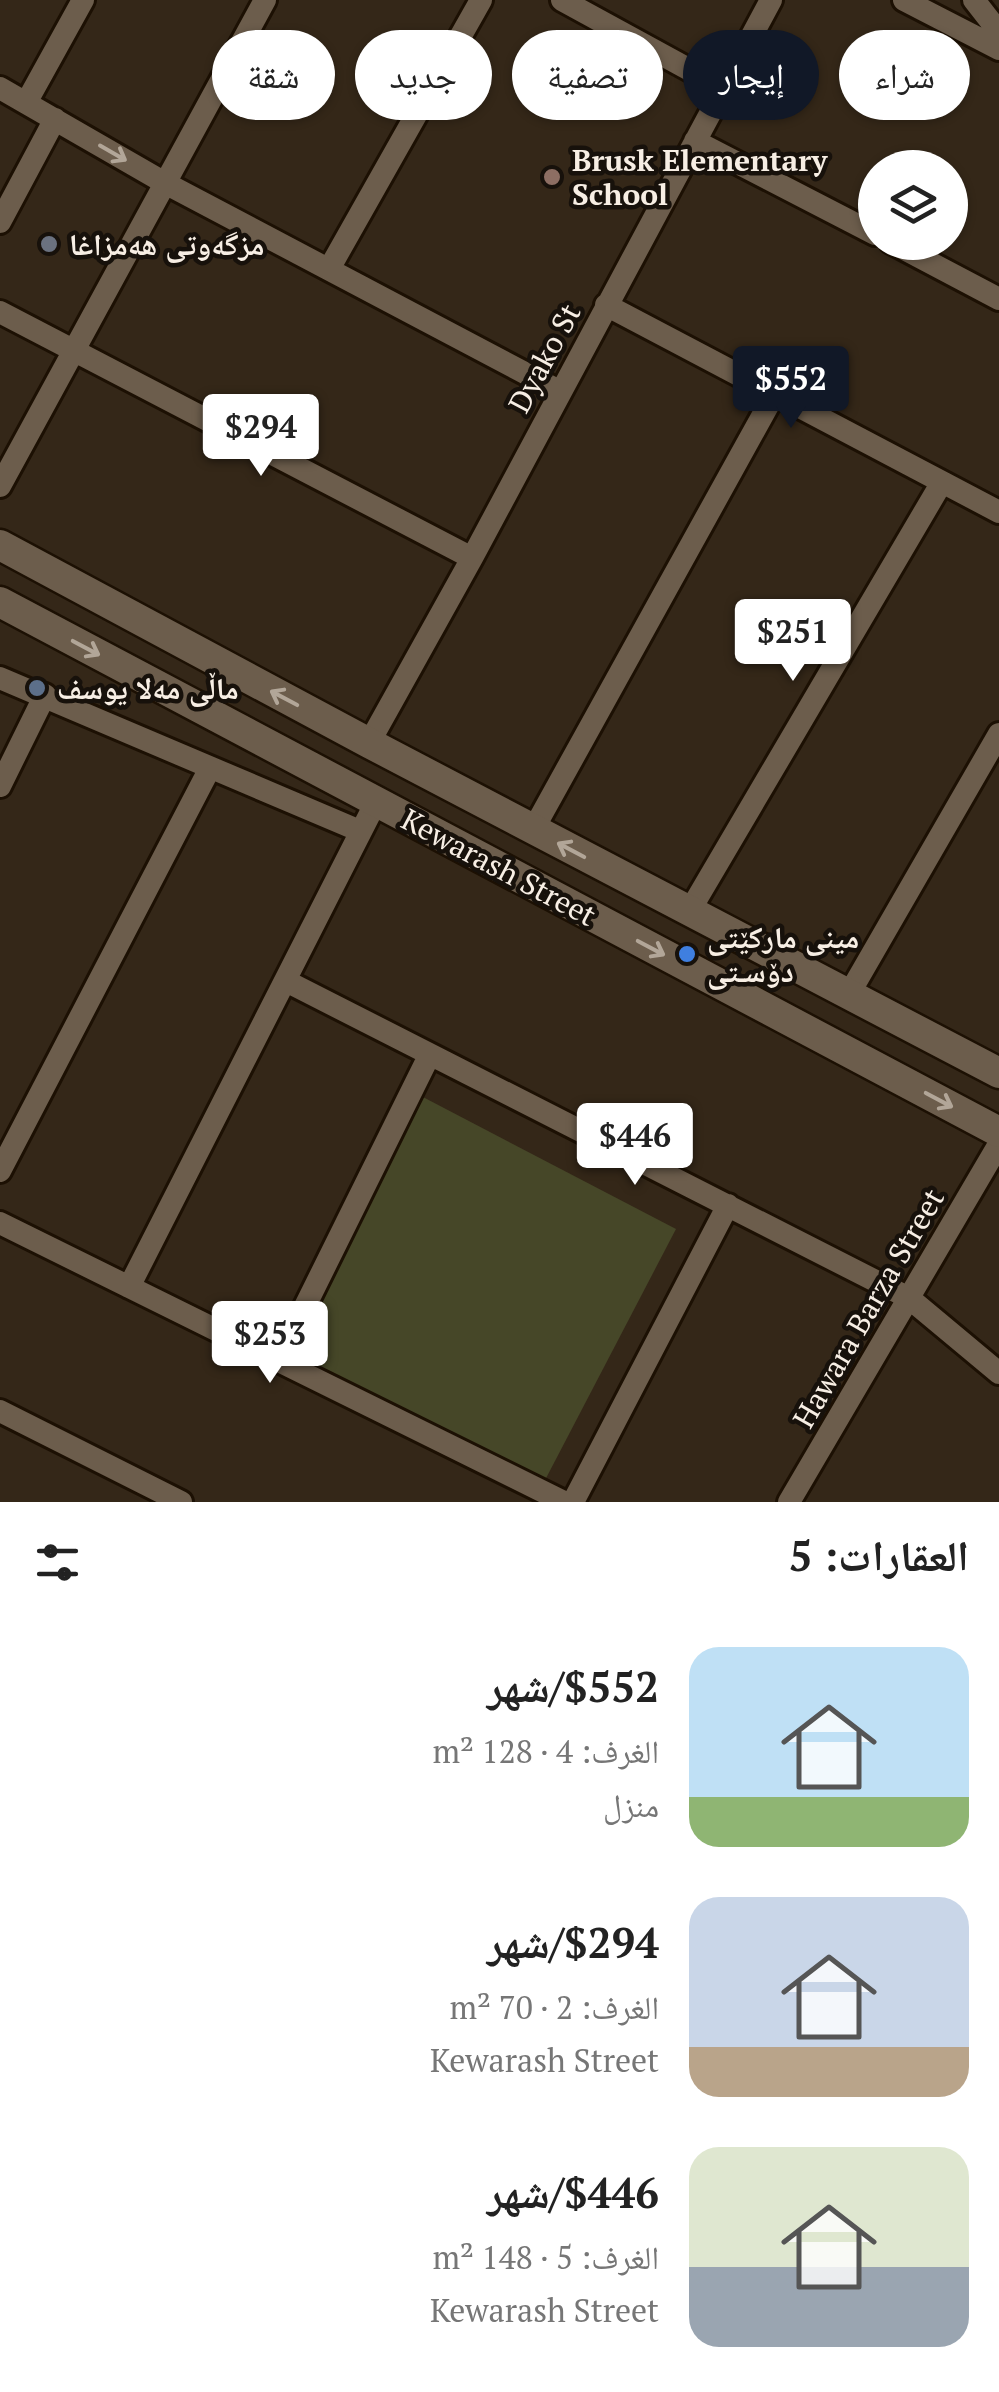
<!DOCTYPE html>
<html lang="ar">
<meta charset="utf-8">
<style>
:root{--surface:#fff;--page:#f6f6f6;--text:#222;--muted:#767676;--accent:#111827}
body{margin:0;font-family:"PT Serif","Noto Naskh Arabic",serif;background:var(--page);color:var(--text);direction:rtl;height:100vh;display:flex;flex-direction:column;font-size:38px;white-space:nowrap}
*{box-sizing:border-box;margin:0}
p{font-size:32px;color:var(--muted)}
.icon{flex:none;width:55px;height:55px;fill:none;stroke:currentColor;stroke-width:2;stroke-linecap:round;stroke-linejoin:round}
.map{position:relative;height:1502px;overflow:hidden;direction:ltr}
.side{display:flex;flex-direction:column;background:var(--surface);flex:1}
.side>*{flex:none}
.banner{position:absolute;left:30px;top:30px;width:940px;height:90px;direction:rtl;display:flex;gap:20px}
.buttons{position:absolute;left:858px;top:150px;display:grid;gap:20px}
.buttons a{display:grid;place-items:center;width:110px;height:110px;border-radius:50%;background:var(--surface);box-shadow:0 2px 8px #0004;font-size:50px}
.price{position:absolute;translate:-50% -85px;padding:0 22px;border-radius:10px;background:#fff;color:#222;font-size:32px;line-height:65px;filter:drop-shadow(0 2px 5px #0008)}
.price::after{content:'';position:absolute;left:50%;top:60px;width:30px;height:22px;margin-left:-15px;background:inherit;clip-path:polygon(0 0,100% 0,50% 100%)}
.price.on{background:var(--accent);color:#fff}
ul{padding:0;list-style:none}
li{display:flex;align-items:center;gap:30px;height:250px;padding:0 30px}
li span{display:grid;place-items:center;flex:none;width:280px;height:200px;border-radius:30px;color:#555}
li>.icon{margin-inline-start:auto}
span .icon{width:120px;height:120px;fill:#fffc;stroke-width:1}
li b{font-size:42px}
h2{display:flex;justify-content:space-between;align-items:center;height:120px;padding:0 30px;font-size:42px}
.tag{padding:0 35px;border-radius:45px;background:var(--surface);box-shadow:0 2px 8px #0004;font-size:35px;line-height:90px}
.tag.on{background:var(--accent);color:#fff}
.map>svg:first-child{display:block}
</style>
<div class="map">
<svg width="999" height="1502" viewBox="0 0 999 1502">
<rect width="100%" height="100%" fill="#342718"/>
<path fill="#464728" d="M421,1096L676,1229L543,1484L287,1352Z"/>
<g fill="none" stroke-linecap="round" stroke-linejoin="round">
<defs>
<path id="street" d="M562,0L723,88
M904,0L999,49
M974,0L999,32
M0,88L165,183L559,391
M26,103L83,0
M695,141L875,234
M0,222L55,119
M891,242L999,299
M329,269L481,0
M606,305L999,512
M0,312L472,558
M0,486L265,0
M0,678L360,831
M369,743L472,558L771,0
M0,786L45,695
M533,830L775,393
M689,912L942,482
M286,981L909,1298L999,1373
M849,994L999,734
M0,1171L210,768
M0,1223L564,1502
M129,1287L376,802
M278,1361L429,1056
M0,1411L181,1502
M573,1502L728,1205
M789,1502L999,1144"/>
<path id="secondary" d="M0,545L369,743L999,1073
M0,602L999,1132"/>
</defs>
<use href="#street" stroke="#1c1003" stroke-width="28"/>
<use href="#secondary" stroke="#1c1003" stroke-width="35"/>
<use href="#street" stroke="#6c5d4c" stroke-width="22"/>
<use href="#secondary" stroke="#6c5d4c" stroke-width="30"/>
</g>
<defs><path id="oneway-shaft" d="M-6 0H5M1.5-3L5.5 0L1.5 3" fill="none" stroke-width="1.6" stroke-linecap="round" stroke-linejoin="round" transform="scale(2.5)"/></defs>
<g stroke="#b2a698">
<use href="#oneway-shaft" transform="translate(113 153) rotate(30)"/>
<use href="#oneway-shaft" transform="translate(86 648) rotate(28)"/>
<use href="#oneway-shaft" transform="translate(284 698) rotate(-152)"/>
<use href="#oneway-shaft" transform="translate(571 850) rotate(-152)"/>
<use href="#oneway-shaft" transform="translate(651 948) rotate(28)"/>
<use href="#oneway-shaft" transform="translate(939 1100) rotate(28)"/>
</g>
<circle fill="#8d6e63" stroke="#17110b" stroke-width="4" cx="552" cy="177" r="10"/>
<circle fill="#6b7280" stroke="#17110b" stroke-width="4" cx="49" cy="244" r="10"/>
<circle fill="#5c6f8a" stroke="#17110b" stroke-width="4" cx="37" cy="688" r="10"/>
<circle fill="#3f7fe0" stroke="#17110b" stroke-width="4" cx="687" cy="954" r="10"/>
<g text-anchor="middle" dominant-baseline="central" stroke-width="9" stroke-linejoin="round" paint-order="stroke">
<g font-size="30" font-weight="bold" fill="#f7eee4" stroke="#17110b" text-anchor="start">
<text x="572" y="160">Brusk Elementary<tspan x="572" dy="34">School</tspan></text>
<text x="69" y="244">مزگەوتی هەمزاغا</text>
<text x="57" y="688">ماڵی مەلا یوسف</text>
<text x="707" y="937">مینی مارکێتی<tspan x="707" dy="34">دۆسـتی</tspan></text>
</g>
<g font-size="30" fill="#f7eee4" stroke="#17110b">
<text transform="translate(544 358) rotate(-62)">Dyako St</text>
<text transform="translate(499 867) rotate(28)">Kewarash Street</text>
<text transform="translate(868 1308) rotate(-60)">Hawara Barza Street</text>
</g>
</g>
</svg>
<div class="buttons">
<a><svg class="icon" aria-label="layers" viewBox="0 0 24 24"><path d="M12 4l9 5-9 5-9-5zM3 14l9 5 9-5"/></svg></a>
</div>
<b class="price on" style="left:791px;top:431px">$552</b>
<b class="price" style="left:261px;top:479px">$294</b>
<b class="price" style="left:793px;top:684px">$251</b>
<b class="price" style="left:635px;top:1188px">$446</b>
<b class="price" style="left:270px;top:1386px">$253</b>
<div class="banner">
<a class="tag">شراء</a>
<a class="tag on">إيجار</a>
<a class="tag">تصفية</a>
<a class="tag">جديد</a>
<a class="tag">شقة</a>
</div>
</div>
<section class="side">
<h2>العقارات: 5<svg class="icon" aria-label="filters" viewBox="0 0 24 24"><path d="M4 7h16M4 17h16"/><circle cx="9" cy="7" r="2"/><circle cx="15" cy="17" r="2"/></svg></h2>
<ul>
<li><span style="background:linear-gradient(#bfe0f5 75%,#8fb573 0)"><svg class="icon" aria-label="home" viewBox="0 0 24 24"><path d="M3 11l9-7 9 7M6 9v11h12V9"/></svg></span><div><b>$552/شهر</b><p>الغرف: 4 · 128 m²</p><p>منزل</p></div></li>
<li><span style="background:linear-gradient(#c9d6e8 75%,#b9a48a 0)"><svg class="icon" aria-label="home" viewBox="0 0 24 24"><path d="M3 11l9-7 9 7M6 9v11h12V9"/></svg></span><div><b>$294/شهر</b><p>الغرف: 2 · 70 m²</p><p>Kewarash Street</p></div></li>
<li><span style="background:linear-gradient(#dfe7d0 60%,#9aa5b1 0)"><svg class="icon" aria-label="home" viewBox="0 0 24 24"><path d="M3 11l9-7 9 7M6 9v11h12V9"/></svg></span><div><b>$446/شهر</b><p>الغرف: 5 · 148 m²</p><p>Kewarash Street</p></div></li>
</ul>
</section>
